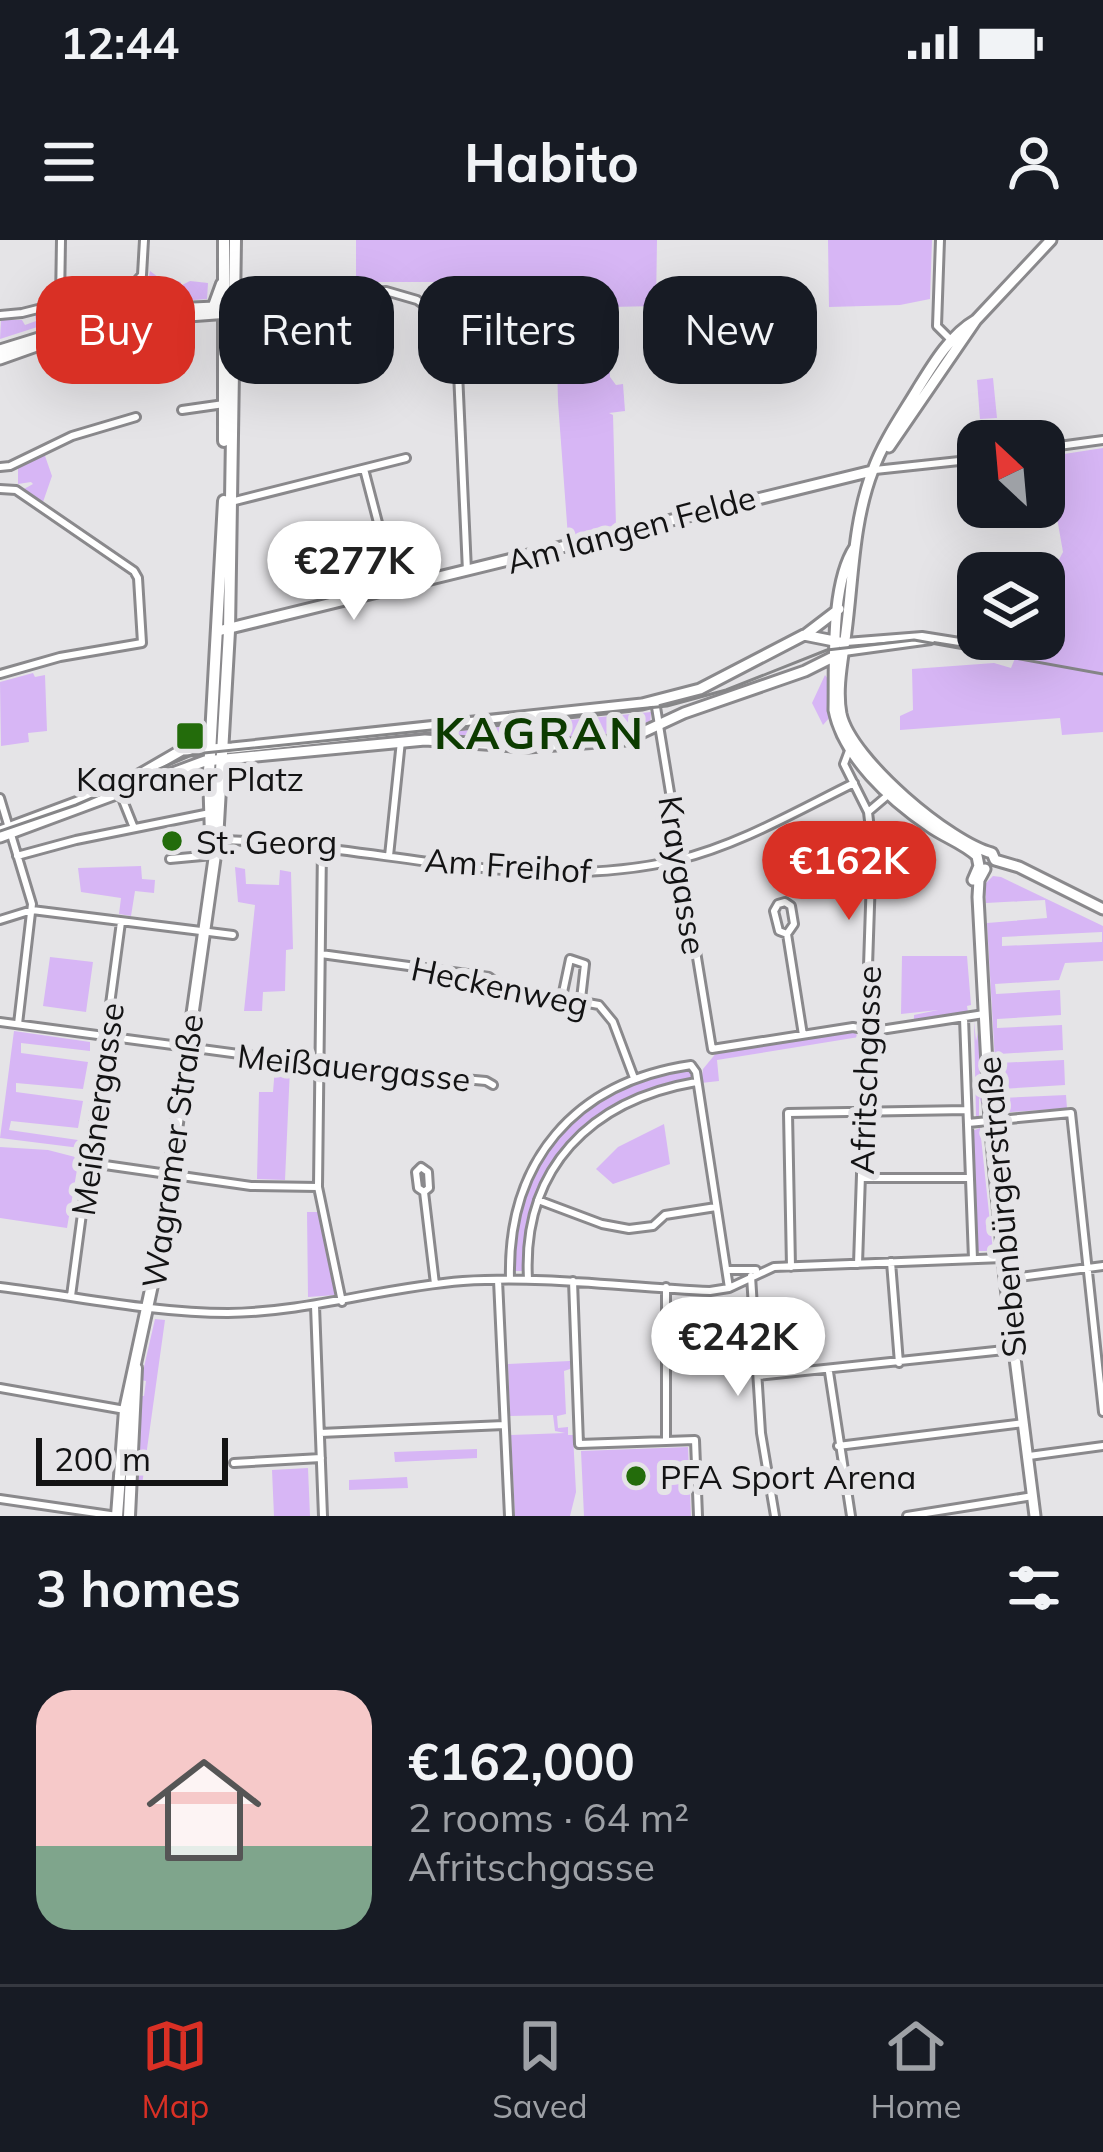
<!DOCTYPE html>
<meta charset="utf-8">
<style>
:root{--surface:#171b24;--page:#242831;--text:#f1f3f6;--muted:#9ea1a6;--line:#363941;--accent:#d93025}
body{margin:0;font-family:Mulish,sans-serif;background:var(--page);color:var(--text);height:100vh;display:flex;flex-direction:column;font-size:45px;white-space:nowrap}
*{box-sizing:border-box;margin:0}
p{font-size:39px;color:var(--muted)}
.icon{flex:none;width:66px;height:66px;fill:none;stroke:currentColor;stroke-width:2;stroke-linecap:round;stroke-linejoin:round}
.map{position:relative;height:1276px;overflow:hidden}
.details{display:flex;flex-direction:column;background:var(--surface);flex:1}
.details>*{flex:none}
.banner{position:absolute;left:36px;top:36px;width:1032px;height:108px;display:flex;gap:24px}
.needle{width:78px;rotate:334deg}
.fabs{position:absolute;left:957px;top:180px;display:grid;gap:24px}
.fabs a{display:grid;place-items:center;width:108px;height:108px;border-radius:24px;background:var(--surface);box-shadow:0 12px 48px #0002;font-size:60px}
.scale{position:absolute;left:36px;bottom:30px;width:192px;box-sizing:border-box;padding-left:12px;border:6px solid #131314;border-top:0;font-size:33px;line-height:42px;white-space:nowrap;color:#131314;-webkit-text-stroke:9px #e5e4e7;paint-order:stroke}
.price{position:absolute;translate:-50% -102px;padding:0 27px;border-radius:42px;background:#fff;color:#222;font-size:39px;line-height:78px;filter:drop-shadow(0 3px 6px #0008)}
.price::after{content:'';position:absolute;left:50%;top:72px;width:36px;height:27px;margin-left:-18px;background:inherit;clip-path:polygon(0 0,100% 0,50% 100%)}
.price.on{background:var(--accent);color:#fff}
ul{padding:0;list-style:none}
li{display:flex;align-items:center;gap:36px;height:300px;padding:0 36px}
li span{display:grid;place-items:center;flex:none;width:336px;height:240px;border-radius:36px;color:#555}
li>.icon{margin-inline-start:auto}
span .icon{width:144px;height:144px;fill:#fffc;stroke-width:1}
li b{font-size:51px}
h2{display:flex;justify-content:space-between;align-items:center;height:144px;padding:0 36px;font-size:51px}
.chip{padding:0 42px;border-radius:36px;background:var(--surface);box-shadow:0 12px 48px #0002;font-size:42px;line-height:108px}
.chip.on{background:var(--accent);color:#fff}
.status{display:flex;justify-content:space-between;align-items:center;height:84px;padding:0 60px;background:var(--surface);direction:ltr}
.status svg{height:33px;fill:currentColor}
header{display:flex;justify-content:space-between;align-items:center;height:156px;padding:0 36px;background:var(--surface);font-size:54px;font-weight:700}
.tabs{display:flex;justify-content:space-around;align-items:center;height:168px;border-top:3px solid var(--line);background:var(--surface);font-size:33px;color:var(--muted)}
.tabs a{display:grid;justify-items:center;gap:6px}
.tabs .on{color:var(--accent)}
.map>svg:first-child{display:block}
</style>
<div class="status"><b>12:44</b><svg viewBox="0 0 49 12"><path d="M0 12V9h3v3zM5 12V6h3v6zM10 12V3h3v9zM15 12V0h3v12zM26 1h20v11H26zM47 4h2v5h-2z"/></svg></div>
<header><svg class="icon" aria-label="menu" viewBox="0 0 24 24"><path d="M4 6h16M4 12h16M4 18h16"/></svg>Habito<svg class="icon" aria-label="person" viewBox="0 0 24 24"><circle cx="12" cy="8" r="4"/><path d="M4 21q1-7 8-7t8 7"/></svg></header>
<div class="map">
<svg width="1103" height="1276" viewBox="0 0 1103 1276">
<rect width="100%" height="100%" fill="#e5e4e7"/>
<path fill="#d7b6f5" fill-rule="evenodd" d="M356,0H657L656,66L611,67L603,76L604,124L610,125V137L616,145L623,144L625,171L609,173L613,175L616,285L568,297L558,162L555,42H547L537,84L475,93L442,58L439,42H356Z
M828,0H932L930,59L900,65L829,67Z
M150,31L158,37L181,42L180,46L190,41L208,43L207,59L126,65L63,84L85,75L62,80L58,70L59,80L0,99L1,80H22L25,85L36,81L35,75C56,69 136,53 148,41Z
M993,138L997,178L980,179L977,140Z
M1103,208V492L1062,495L1060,478L900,490V476L913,470L912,429L994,423L1011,428L1020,406L1012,399H1044V337L1051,335L1063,312L1047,221L1051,216Z
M44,213L52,236L43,262L24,249L33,244L31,242L18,244V227Z
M33,433L35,437L45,435L47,491L28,493L29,502L1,506L0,442Z
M825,435L831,443L830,477L823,485L812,463Z
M651,472L650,484C598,511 516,505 458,497L459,491Z
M141,626L142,639L155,640L154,653L135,651L131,676L119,674L121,658L81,652L78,628Z
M235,627L245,629L246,644L279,645L280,630L291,632L293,709L286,710L285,751L263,752L262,771H244L255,665L238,662Z
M993,636L1001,637L1103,686V721L1065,723L1059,740L995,744L996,754L1060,750L1061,775L997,779V788L1062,785L1063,810L999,814V823L1064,820L1065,845L1001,849V858L1066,855L1067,868L998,873L987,683L1047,678L1045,660L986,663L985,644ZM1102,692V702L1002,706V697Z
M902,716H967L971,765L967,766L968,772L914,781V775L938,770L901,774Z
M50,717L93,722L86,772L43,766Z
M974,781L976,801L980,784L985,873L979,857V877H976Z
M852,790L859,797L717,820L719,841L701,843L703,829L717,812Z
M14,791L90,802V811L21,803V813L88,822L83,849L16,843V852L83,861L78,888L11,881L9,890L78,900L80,908L0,898Z
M275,827L290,828L285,940L257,939L259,852H273Z
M688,828L691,829L692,841C589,861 526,922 525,1031H512C511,947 559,865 641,838C656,833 672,831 688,828Z
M664,884L670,924L613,944L596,929L618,907Z
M980,888L993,1011H976L972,891Z
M0,907L48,910L79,918L67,988L0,978Z
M307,972H320L336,1055L308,1057Z
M155,1079L165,1080L142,1245L136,1244L135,1212H139V1196L135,1195L139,1156H144L146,1141L141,1140Z
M570,1121V1129L564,1131L566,1174L557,1176L558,1188L568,1187V1195H573L576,1252L570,1276H515L511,1195L565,1193L555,1191L553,1175L510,1176L508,1124Z
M688,1207L691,1276H584L581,1211Z
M477,1209V1218L395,1222L394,1212Z
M308,1228L310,1276H274L272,1230Z
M407,1237L408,1248L349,1250V1240Z"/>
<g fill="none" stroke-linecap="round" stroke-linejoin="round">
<defs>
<path id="street" d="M940,0L937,86L954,103
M60,62L61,0
M235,73H255L350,53L386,51L417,60L439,75L457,110L467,331
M0,75L22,73L133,45L142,35L144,0
M182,170L224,164
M1044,208L1103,200
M0,227L10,226L72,196L136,177
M364,229L395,348
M875,230L978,219
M0,249L16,250L134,331L138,338L142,403L60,417L0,434
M1044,253L1047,274
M231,262L406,218
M846,402L922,396L991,407
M844,412L931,400
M655,461L712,809L853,787L874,791L984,774
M850,508L844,524L868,572L872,607L858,1024
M120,553L134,588
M0,558L32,664L18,784
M868,572L888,555
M217,600C371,602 523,656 677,620C739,605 797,571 854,543
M322,606L318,947L342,1062
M17,616L76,600L210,573
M389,616L401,501
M170,619L213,615
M0,680L32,670L233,695
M787,694L779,691L774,671L778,664L785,662L791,666L794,684L787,694L803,795
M321,714L489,737L504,748L599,765L613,782L634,838
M562,757L570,719L585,724L581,759
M964,778L973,1019
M0,782L351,829L486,841L493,845
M968,883L1071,873L1103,1172
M91,923L251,946L318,947
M862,938H969
M424,952L429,948L428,932L421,927L416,932L418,948L424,952L435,1044
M538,960L602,984L629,989L653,986L665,975L716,967
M891,1022L899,1123
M791,1027L788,873L967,870
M727,1030H756
M751,1036L761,1193L775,1276
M510,1039C507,922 574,842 691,825L696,832L729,1048
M528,1039C522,928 591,860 696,842
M1005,1039L1103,1026
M498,1040L509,1276
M573,1041L579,1204L695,1200L698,1276
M0,1047C75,1056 152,1073 228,1073C309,1072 384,1047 463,1041C546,1035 628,1048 710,1051L729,1048L774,1027L1003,1018
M71,1056L121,682
M315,1066L323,1276
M829,1132L851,1276
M758,1136L1014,1109
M0,1148L125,1170
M320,1193L504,1185
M666,1200V1047
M838,1206L1024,1183
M1029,1216L1103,1206
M234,1223L321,1218
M0,1259L117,1276
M907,1276L1033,1256"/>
<path id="secondary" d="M976,80C950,95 933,124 917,150C902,175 883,202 873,230C853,281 853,339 846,392C843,418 836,448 841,474C851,520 951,603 992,613L995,620L1019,627L1103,669
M0,110L126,71L215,67
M0,119L76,92L121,81L229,73
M889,207L976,80L1051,0
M855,307C830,344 835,425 834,470C843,517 891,560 929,586C944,597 963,603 977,616L979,626L973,640
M218,391L872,231
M805,395L839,369
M0,591L118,547L182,510L232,508L642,464L700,449L804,395L844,403
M0,597L205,521L425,500L528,507L626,500L684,473L805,431L843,412
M985,629L979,640L978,657L990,881L1005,1039L1035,1276"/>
<path id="primary" d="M224,0V201
M214,66L222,44
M211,596L209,532L224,261
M117,1276L125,1170L158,1017L217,601L229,391L235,0
M129,1276L136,1128"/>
</defs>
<use href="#street" stroke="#8a898c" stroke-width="12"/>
<use href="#secondary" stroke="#8a898c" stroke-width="15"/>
<use href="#primary" stroke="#8a898c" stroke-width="16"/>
<use href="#street" stroke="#fff" stroke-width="6"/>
<use href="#secondary" stroke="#fff" stroke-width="9"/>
<use href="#primary" stroke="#fff" stroke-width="10"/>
<path stroke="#868688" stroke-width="3" d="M0,591L76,565L194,514L667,466L726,450L827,410L914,400L1103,434"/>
</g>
<g fill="#236c0b" stroke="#e5e4e7" stroke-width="4.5">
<rect x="175" y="481" width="30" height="30" rx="6"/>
<circle cx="172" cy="601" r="12"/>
<circle cx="636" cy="1236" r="12"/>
</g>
<g text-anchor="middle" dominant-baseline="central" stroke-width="12" stroke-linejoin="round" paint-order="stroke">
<g font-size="33" fill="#131314" stroke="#e5e4e7">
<text transform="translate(631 289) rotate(-15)">Am langen Felde</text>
<text transform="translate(508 625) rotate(4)">Am Freihof</text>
<text transform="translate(683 635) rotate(81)">Kraygasse</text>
<text transform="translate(500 746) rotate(12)">Heckenweg</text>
<text transform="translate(354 827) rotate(6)">Meißauergasse</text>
<text transform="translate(865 830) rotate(-88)">Afritschgasse</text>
<text transform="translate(97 869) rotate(-82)">Meißnergasse</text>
<text transform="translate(172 911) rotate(-82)">Wagramer Straße</text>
<text transform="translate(1001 967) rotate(-95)">Siebenbürgerstraße</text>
</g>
<g font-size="33" fill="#131314" stroke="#e5e4e7" text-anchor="start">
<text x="190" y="538" text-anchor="middle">Kagraner Platz</text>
<text x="196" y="601">St. Georg</text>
<text x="660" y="1236">PFA Sport Arena</text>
</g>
<g font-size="45" font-weight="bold" letter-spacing="3" fill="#0c3b00" stroke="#e5e4e7">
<text x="540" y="492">KAGRAN</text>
</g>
</g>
</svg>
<div class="fabs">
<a><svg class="needle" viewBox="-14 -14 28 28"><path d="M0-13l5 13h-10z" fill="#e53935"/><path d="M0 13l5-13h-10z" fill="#9ea1a6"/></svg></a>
<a><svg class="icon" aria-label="layers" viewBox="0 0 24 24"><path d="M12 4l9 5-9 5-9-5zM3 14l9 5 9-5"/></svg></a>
</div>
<div class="scale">200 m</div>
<b class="price" style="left:354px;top:383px">€277K</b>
<b class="price on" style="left:849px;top:683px">€162K</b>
<b class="price" style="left:738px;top:1159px">€242K</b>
<div class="banner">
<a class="chip on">Buy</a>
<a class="chip">Rent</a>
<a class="chip">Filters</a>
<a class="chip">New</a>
</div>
</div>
<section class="details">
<h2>3 homes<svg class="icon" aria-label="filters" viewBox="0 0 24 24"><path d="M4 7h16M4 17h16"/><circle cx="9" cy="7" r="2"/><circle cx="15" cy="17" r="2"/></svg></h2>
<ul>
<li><span style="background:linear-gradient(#f6c9c9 65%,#7fa58c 0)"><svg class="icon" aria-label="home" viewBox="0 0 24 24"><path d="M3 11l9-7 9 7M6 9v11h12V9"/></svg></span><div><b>€162,000</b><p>2 rooms · 64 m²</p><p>Afritschgasse</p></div></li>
</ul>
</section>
<nav class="tabs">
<a class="on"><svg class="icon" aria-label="map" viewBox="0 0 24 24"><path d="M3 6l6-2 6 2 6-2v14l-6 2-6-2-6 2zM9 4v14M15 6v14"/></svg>Map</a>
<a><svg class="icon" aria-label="saved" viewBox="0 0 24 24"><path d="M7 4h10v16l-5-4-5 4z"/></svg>Saved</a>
<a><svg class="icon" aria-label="home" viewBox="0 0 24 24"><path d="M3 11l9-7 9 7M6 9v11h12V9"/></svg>Home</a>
</nav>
